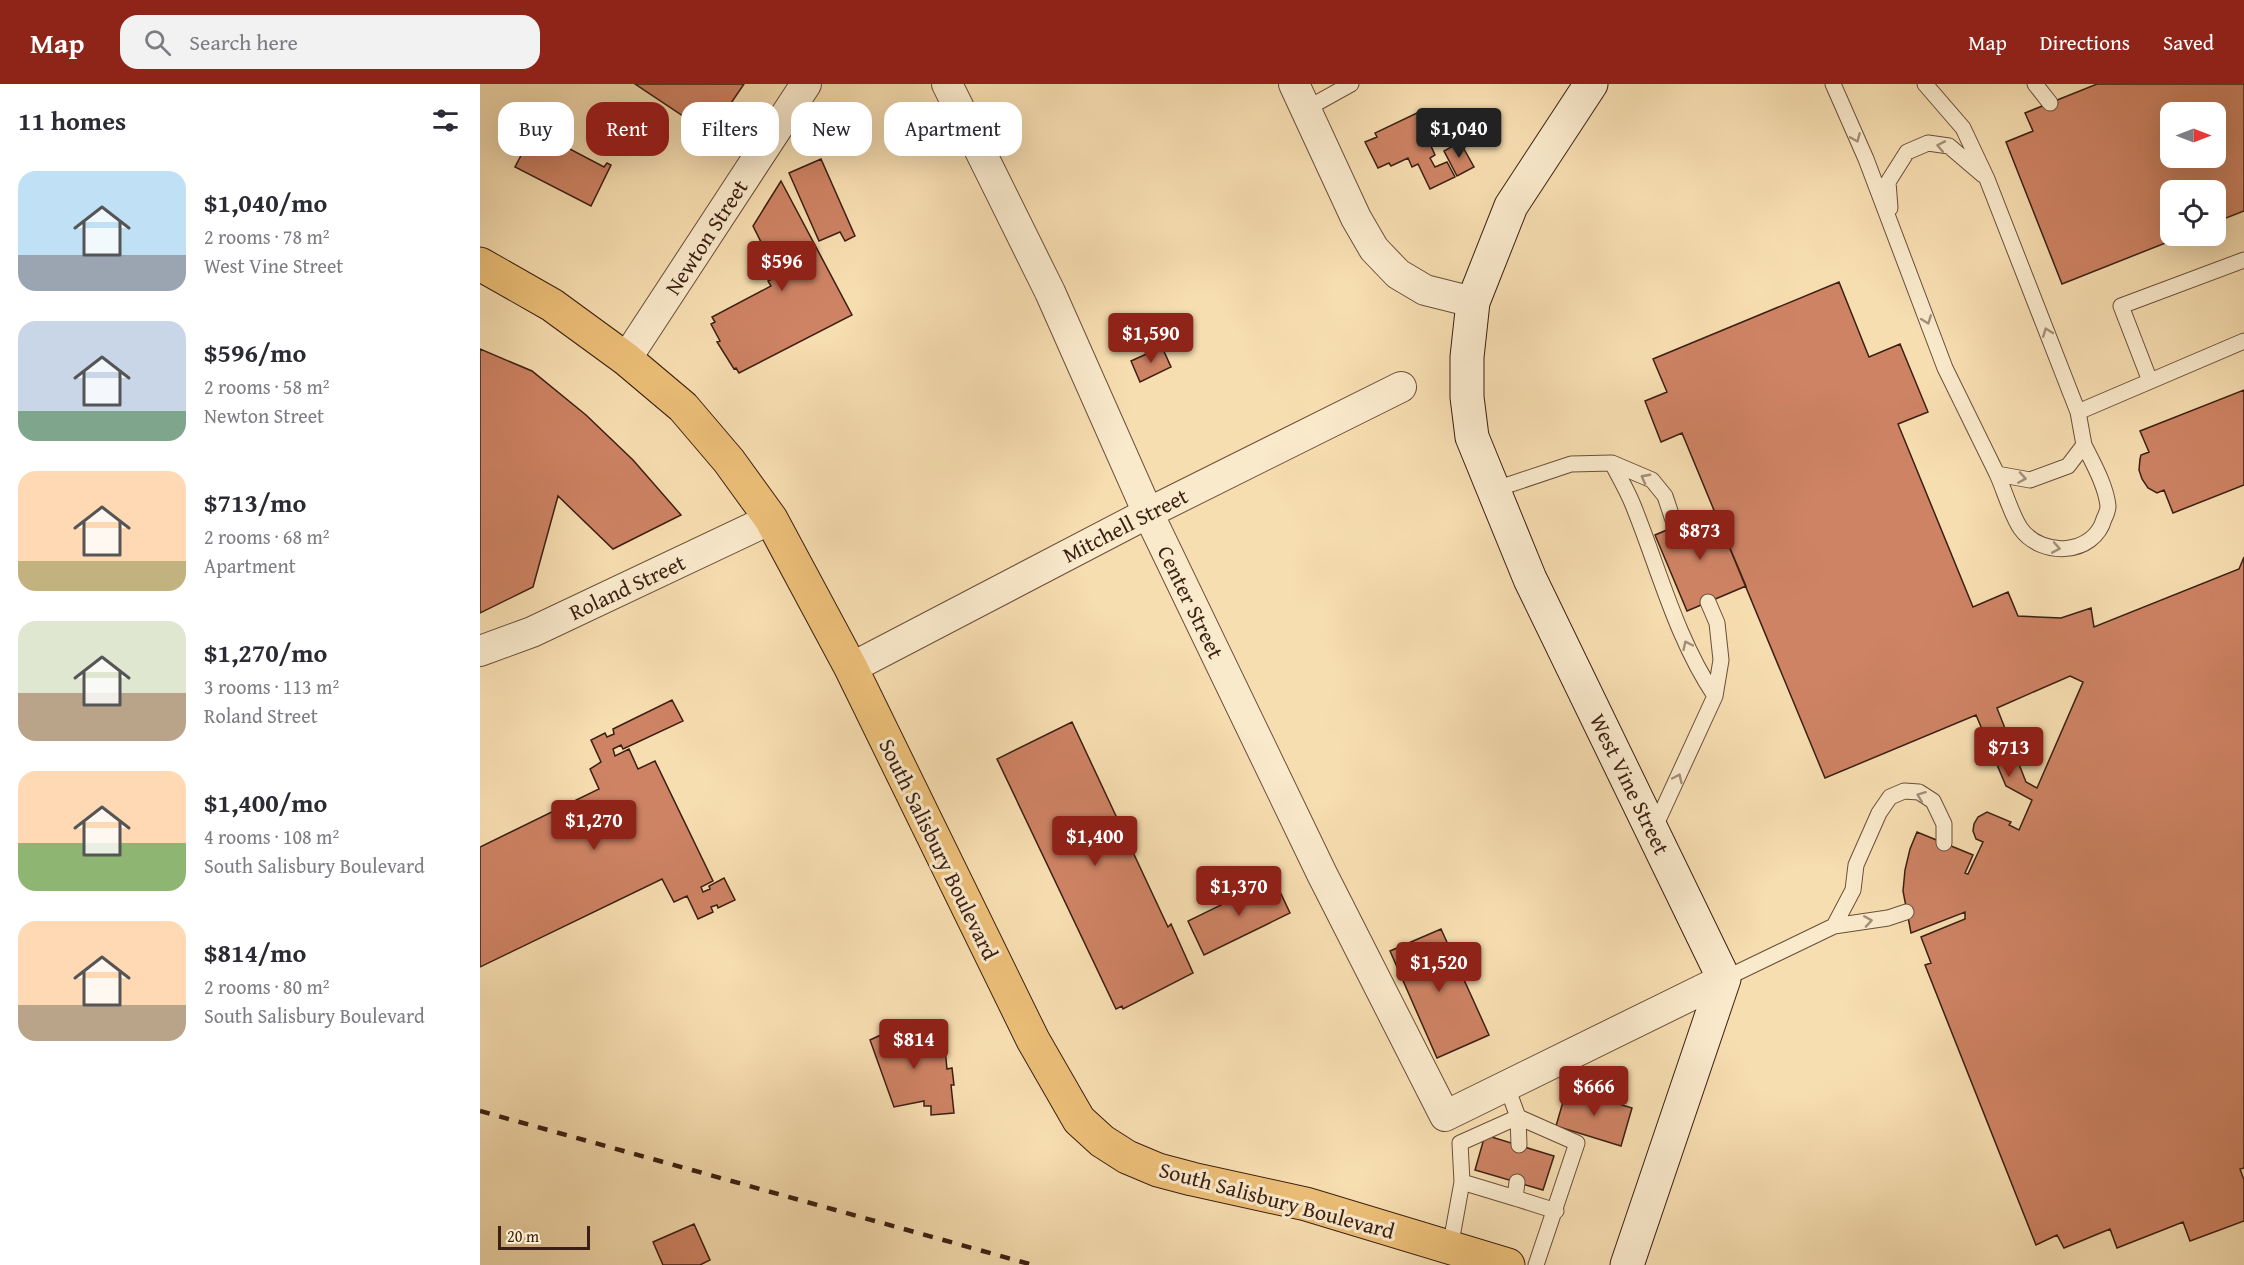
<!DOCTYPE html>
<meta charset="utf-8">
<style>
:root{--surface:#fff;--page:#f2f2f3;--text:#2b2b33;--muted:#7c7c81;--accent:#8f2418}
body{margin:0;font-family:"Gentium Book Plus",serif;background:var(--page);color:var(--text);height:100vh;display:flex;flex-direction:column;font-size:22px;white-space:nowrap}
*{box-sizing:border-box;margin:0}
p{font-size:20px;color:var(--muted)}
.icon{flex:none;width:33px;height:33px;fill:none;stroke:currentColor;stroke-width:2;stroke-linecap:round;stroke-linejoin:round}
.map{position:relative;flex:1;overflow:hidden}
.details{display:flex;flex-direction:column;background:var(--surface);width:480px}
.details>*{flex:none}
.banner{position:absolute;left:18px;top:18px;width:570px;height:54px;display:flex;gap:12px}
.needle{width:39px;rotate:90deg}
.tools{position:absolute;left:1680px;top:18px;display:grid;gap:12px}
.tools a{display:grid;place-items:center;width:66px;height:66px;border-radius:12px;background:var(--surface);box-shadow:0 6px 24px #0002;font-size:30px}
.scale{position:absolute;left:18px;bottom:15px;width:92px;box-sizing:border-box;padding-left:6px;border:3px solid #3b1f13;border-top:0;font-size:16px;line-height:21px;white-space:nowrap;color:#3b1f13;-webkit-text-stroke:4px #faeacc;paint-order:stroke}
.price{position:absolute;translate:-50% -51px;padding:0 14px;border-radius:6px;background:var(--accent);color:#fff;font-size:20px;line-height:39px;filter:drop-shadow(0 2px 3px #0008)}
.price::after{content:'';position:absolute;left:50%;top:36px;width:18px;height:14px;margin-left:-9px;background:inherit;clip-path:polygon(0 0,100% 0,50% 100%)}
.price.current{background:#222;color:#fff}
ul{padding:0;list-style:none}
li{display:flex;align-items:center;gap:18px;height:150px;padding:0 18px}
li span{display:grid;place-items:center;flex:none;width:168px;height:120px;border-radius:18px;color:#555}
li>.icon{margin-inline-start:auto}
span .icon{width:72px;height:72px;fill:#fffc;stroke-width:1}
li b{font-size:26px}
h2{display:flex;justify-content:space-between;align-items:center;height:72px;padding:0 18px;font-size:26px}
.chip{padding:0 21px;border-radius:18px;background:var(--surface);box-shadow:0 6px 24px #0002;font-size:21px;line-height:54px}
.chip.current{background:var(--accent);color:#fff}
header{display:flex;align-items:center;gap:36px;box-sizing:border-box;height:84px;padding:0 30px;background:var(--accent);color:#fff}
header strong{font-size:28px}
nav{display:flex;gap:33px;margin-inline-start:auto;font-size:21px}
.search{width:420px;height:54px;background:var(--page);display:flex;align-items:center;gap:15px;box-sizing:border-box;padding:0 21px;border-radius:18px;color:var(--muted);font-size:22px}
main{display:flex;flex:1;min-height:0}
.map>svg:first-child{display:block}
</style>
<header>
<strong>Map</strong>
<div class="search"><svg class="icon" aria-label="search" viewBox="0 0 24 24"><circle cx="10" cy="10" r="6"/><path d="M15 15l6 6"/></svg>Search here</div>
<nav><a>Map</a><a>Directions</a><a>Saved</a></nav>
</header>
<main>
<section class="details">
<h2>11 homes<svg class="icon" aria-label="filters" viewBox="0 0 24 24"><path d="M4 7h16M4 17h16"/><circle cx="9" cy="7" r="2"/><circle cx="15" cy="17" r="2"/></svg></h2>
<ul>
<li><span style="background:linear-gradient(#bfe0f5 70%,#9aa5b1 0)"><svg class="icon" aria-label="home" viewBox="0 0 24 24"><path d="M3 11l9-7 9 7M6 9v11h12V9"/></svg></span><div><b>$1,040/mo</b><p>2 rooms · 78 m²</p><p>West Vine Street</p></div></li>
<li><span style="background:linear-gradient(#c9d6e8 75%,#7fa58c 0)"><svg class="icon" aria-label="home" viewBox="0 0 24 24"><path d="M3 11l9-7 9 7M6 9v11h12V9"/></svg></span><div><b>$596/mo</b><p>2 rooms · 58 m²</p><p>Newton Street</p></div></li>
<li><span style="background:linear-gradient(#ffd9b3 75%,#c2b280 0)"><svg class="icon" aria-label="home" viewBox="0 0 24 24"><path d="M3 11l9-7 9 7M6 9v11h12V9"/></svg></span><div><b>$713/mo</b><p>2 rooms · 68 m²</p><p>Apartment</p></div></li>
<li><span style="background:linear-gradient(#dfe7d0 60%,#b9a48a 0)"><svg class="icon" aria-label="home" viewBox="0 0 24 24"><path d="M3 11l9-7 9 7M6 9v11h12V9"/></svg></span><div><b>$1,270/mo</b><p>3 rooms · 113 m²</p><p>Roland Street</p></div></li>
<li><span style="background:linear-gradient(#ffd9b3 60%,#8fb573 0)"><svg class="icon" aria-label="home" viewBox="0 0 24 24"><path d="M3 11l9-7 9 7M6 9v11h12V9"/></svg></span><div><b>$1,400/mo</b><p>4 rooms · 108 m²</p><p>South Salisbury Boulevard</p></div></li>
<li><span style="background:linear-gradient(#ffd9b3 70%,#b9a48a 0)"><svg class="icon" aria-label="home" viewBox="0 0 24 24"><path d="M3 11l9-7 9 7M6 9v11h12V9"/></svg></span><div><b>$814/mo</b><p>2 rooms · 80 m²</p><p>South Salisbury Boulevard</p></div></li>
</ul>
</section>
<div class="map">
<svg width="1764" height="1181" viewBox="0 0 1764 1181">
<rect width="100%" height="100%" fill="#f7deb1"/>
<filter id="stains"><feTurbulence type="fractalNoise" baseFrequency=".00333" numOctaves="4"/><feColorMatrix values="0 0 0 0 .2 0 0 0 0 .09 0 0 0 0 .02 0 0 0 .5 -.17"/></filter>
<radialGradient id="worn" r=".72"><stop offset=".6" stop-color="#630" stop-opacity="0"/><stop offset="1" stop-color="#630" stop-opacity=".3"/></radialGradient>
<path fill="#ce8364" stroke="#3b1f13" stroke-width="1.5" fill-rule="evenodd" d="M155,0H264L230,50Z
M1617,0H1764V127L1736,138V106H1690V152H1703L1582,200L1526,58L1553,47L1545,29ZM1690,28H1736V74H1690Z
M939,28L955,60L951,62L955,71L950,74L955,83L967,78L975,93L950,105L938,80L932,83L928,74L911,82L909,79L898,84L885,58L897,53L895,49Z
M56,43L66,49L65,52L124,83L127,79L131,81L111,122L35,83Z
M980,58L994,83L977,92L964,67Z
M341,75L375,152L365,157L360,148L339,157L309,89Z
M301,97L372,231L259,289L256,284L254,285L237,258L240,257L231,240L235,238L232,233L291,202L288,197L298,192L273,142Z
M1359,198L1389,273L1420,260L1448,328L1418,340L1493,523L1528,508L1538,532L1581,534L1611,524L1614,543L1759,485L1764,473V1084L1760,1085L1764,1096V1137L1710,1157L1703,1138L1637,1164L1630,1145L1584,1164L1577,1151L1556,1161L1445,881L1451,879L1441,853L1485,835V828L1431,849L1423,807L1425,786L1430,765L1437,748L1493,771L1485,789L1488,790L1503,758L1496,755L1493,747L1494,740L1498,733L1507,728L1531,738L1529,741L1539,746L1552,716L1526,702L1496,631L1345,694L1202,349L1181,358L1165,317L1187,308L1173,275ZM1590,592L1603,598L1557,704L1546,698L1517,624Z
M682,263L691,283L660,298L651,277Z
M0,265L52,287L106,331L153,376L201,431L133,465L78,412L53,503L0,529Z
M1764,306V401L1693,429L1684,406L1677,409L1668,404L1662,395L1659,386L1660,375L1661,371L1669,368L1660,347Z
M1234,426L1266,502L1207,527L1175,451Z
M192,616L203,637L143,665L141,661L133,665L135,672L149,665L158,685L175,677L233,797L221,803L223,808L230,805L229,802L244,794L255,816L238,824L237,821L231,823L233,828L218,835L207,812L194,818L182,795L0,883V763L119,705L110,685L121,678L111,656L125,649L127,653L134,650L133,645Z
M592,638L688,843L691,840L713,889L643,925L642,922L636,925L517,675Z
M794,795L810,829L724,871L708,837Z
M961,845L1009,951L957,974L910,867Z
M433,936L448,966L465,965L467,985L472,984L474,1001H471L474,1029L451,1031V1022H444V1017L414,1023L390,956Z
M1087,1004L1152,1024L1141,1062L1076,1042Z
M1005,1051L1074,1072L1063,1106L995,1086Z
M214,1140L230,1176L220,1181H183L173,1158Z"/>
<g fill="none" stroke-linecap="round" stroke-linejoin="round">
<defs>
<path id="lane" d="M1353,0L1386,75L1465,284L1517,390L1550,396L1588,382L1604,361L1598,328L1507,95L1483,44L1445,0
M1555,0L1570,19
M826,25L871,0
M1410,124L1408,98L1427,68L1448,59L1469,62L1503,91
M1670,297L1641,222L1764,176
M1598,328L1764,257
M1132,379C1139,393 1147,406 1153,421C1179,485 1196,554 1235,612
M1517,390C1524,405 1532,433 1541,445C1562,474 1614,471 1624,435C1626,431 1628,426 1628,422C1626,402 1613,379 1604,361
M1013,406L1091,380L1132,379L1172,396L1185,412L1195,442
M1173,747L1235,612L1241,576L1237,539L1228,518
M1426,828L1408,834L1354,842L1373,806L1376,781L1399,729L1410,713L1424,707L1439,708L1453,717L1464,740V759
M1244,895L1354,842
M1027,1003L1038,1033L1097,1059L1056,1181
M982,1098L1035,1114
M1037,1098L1035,1114L1076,1127
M970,1164L982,1098L980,1059L1038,1033L1039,1061"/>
<path id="street" d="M467,0L570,208L668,429L842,790L965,1032L1244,895
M814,0L876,134L894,165L918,190L945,206L993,218
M146,275L326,0
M0,567L52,548L291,435
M371,584L668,429L921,303"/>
<path id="secondary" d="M1111,0L1031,122L993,218L987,273V313L992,353L1050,495L1244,895L1147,1181"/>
<path id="primary" d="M0,180L72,221L146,275L203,323L249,377L291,435L371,584L553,956L599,1036L622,1057L647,1073L678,1086L712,1095L826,1120L1028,1181"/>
</defs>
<use href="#lane" stroke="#6a4f3a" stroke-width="17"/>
<use href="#street" stroke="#6a4f3a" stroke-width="32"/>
<use href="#secondary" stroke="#3b1f13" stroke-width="35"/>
<use href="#primary" stroke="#3b1f13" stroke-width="35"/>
<use href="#lane" stroke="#faeacc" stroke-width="15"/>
<use href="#street" stroke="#faeacc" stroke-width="30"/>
<use href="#secondary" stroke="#faeacc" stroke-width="33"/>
<use href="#primary" stroke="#ecbf78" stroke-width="33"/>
<path stroke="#3b1f13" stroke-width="4.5" stroke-dasharray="10 10" stroke-linecap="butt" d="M0,1027L553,1181"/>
</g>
<defs><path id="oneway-chevron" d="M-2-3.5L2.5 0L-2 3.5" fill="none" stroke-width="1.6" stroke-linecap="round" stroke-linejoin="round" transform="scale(1.5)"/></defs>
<g stroke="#a48f79">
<use href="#oneway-chevron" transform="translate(1376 54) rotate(67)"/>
<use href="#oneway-chevron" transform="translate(1461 62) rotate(-169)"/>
<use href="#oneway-chevron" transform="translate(1447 236) rotate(69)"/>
<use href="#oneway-chevron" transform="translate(1567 248) rotate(-111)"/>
<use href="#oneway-chevron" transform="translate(1165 394) rotate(-152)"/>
<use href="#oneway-chevron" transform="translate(1542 394) rotate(9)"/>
<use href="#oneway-chevron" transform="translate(1576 464) rotate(10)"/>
<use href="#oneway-chevron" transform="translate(1207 561) rotate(-115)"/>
<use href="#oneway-chevron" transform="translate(1198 694) rotate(-65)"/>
<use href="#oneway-chevron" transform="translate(1441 712) rotate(-159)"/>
<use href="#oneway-chevron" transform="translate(1388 837) rotate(-9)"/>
</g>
<g text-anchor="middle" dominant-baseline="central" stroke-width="6" stroke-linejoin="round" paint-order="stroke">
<g font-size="22" fill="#3b1f13" stroke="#faeacc">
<text transform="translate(226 153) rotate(-57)">Newton Street</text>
<text transform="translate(645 441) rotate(-27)">Mitchell Street</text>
<text transform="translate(147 503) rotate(-25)">Roland Street</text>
<text transform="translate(711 518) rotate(64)">Center Street</text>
<text transform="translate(1150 700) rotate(64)">West Vine Street</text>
<text transform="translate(459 765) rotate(64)">South Salisbury Boulevard</text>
<text transform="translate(797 1116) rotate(15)">South Salisbury Boulevard</text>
</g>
</g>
<rect width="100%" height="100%" filter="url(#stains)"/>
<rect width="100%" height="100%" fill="url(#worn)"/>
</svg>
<div class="tools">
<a><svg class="needle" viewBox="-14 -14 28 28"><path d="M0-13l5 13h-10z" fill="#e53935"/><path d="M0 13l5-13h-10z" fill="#7c7c81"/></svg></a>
<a><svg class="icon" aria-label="locate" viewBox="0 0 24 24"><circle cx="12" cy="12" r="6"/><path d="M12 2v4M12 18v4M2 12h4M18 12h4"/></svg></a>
</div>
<div class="scale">20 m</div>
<b class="price current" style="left:979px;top:75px">$1,040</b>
<b class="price" style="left:302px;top:208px">$596</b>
<b class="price" style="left:671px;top:280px">$1,590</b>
<b class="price" style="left:1220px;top:477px">$873</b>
<b class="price" style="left:1529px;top:694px">$713</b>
<b class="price" style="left:114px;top:767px">$1,270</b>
<b class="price" style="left:615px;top:783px">$1,400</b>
<b class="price" style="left:759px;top:833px">$1,370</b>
<b class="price" style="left:959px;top:909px">$1,520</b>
<b class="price" style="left:434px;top:986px">$814</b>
<b class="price" style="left:1114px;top:1033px">$666</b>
<div class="banner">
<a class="chip">Buy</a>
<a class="chip current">Rent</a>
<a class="chip">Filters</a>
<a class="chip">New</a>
<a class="chip">Apartment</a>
</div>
</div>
</main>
